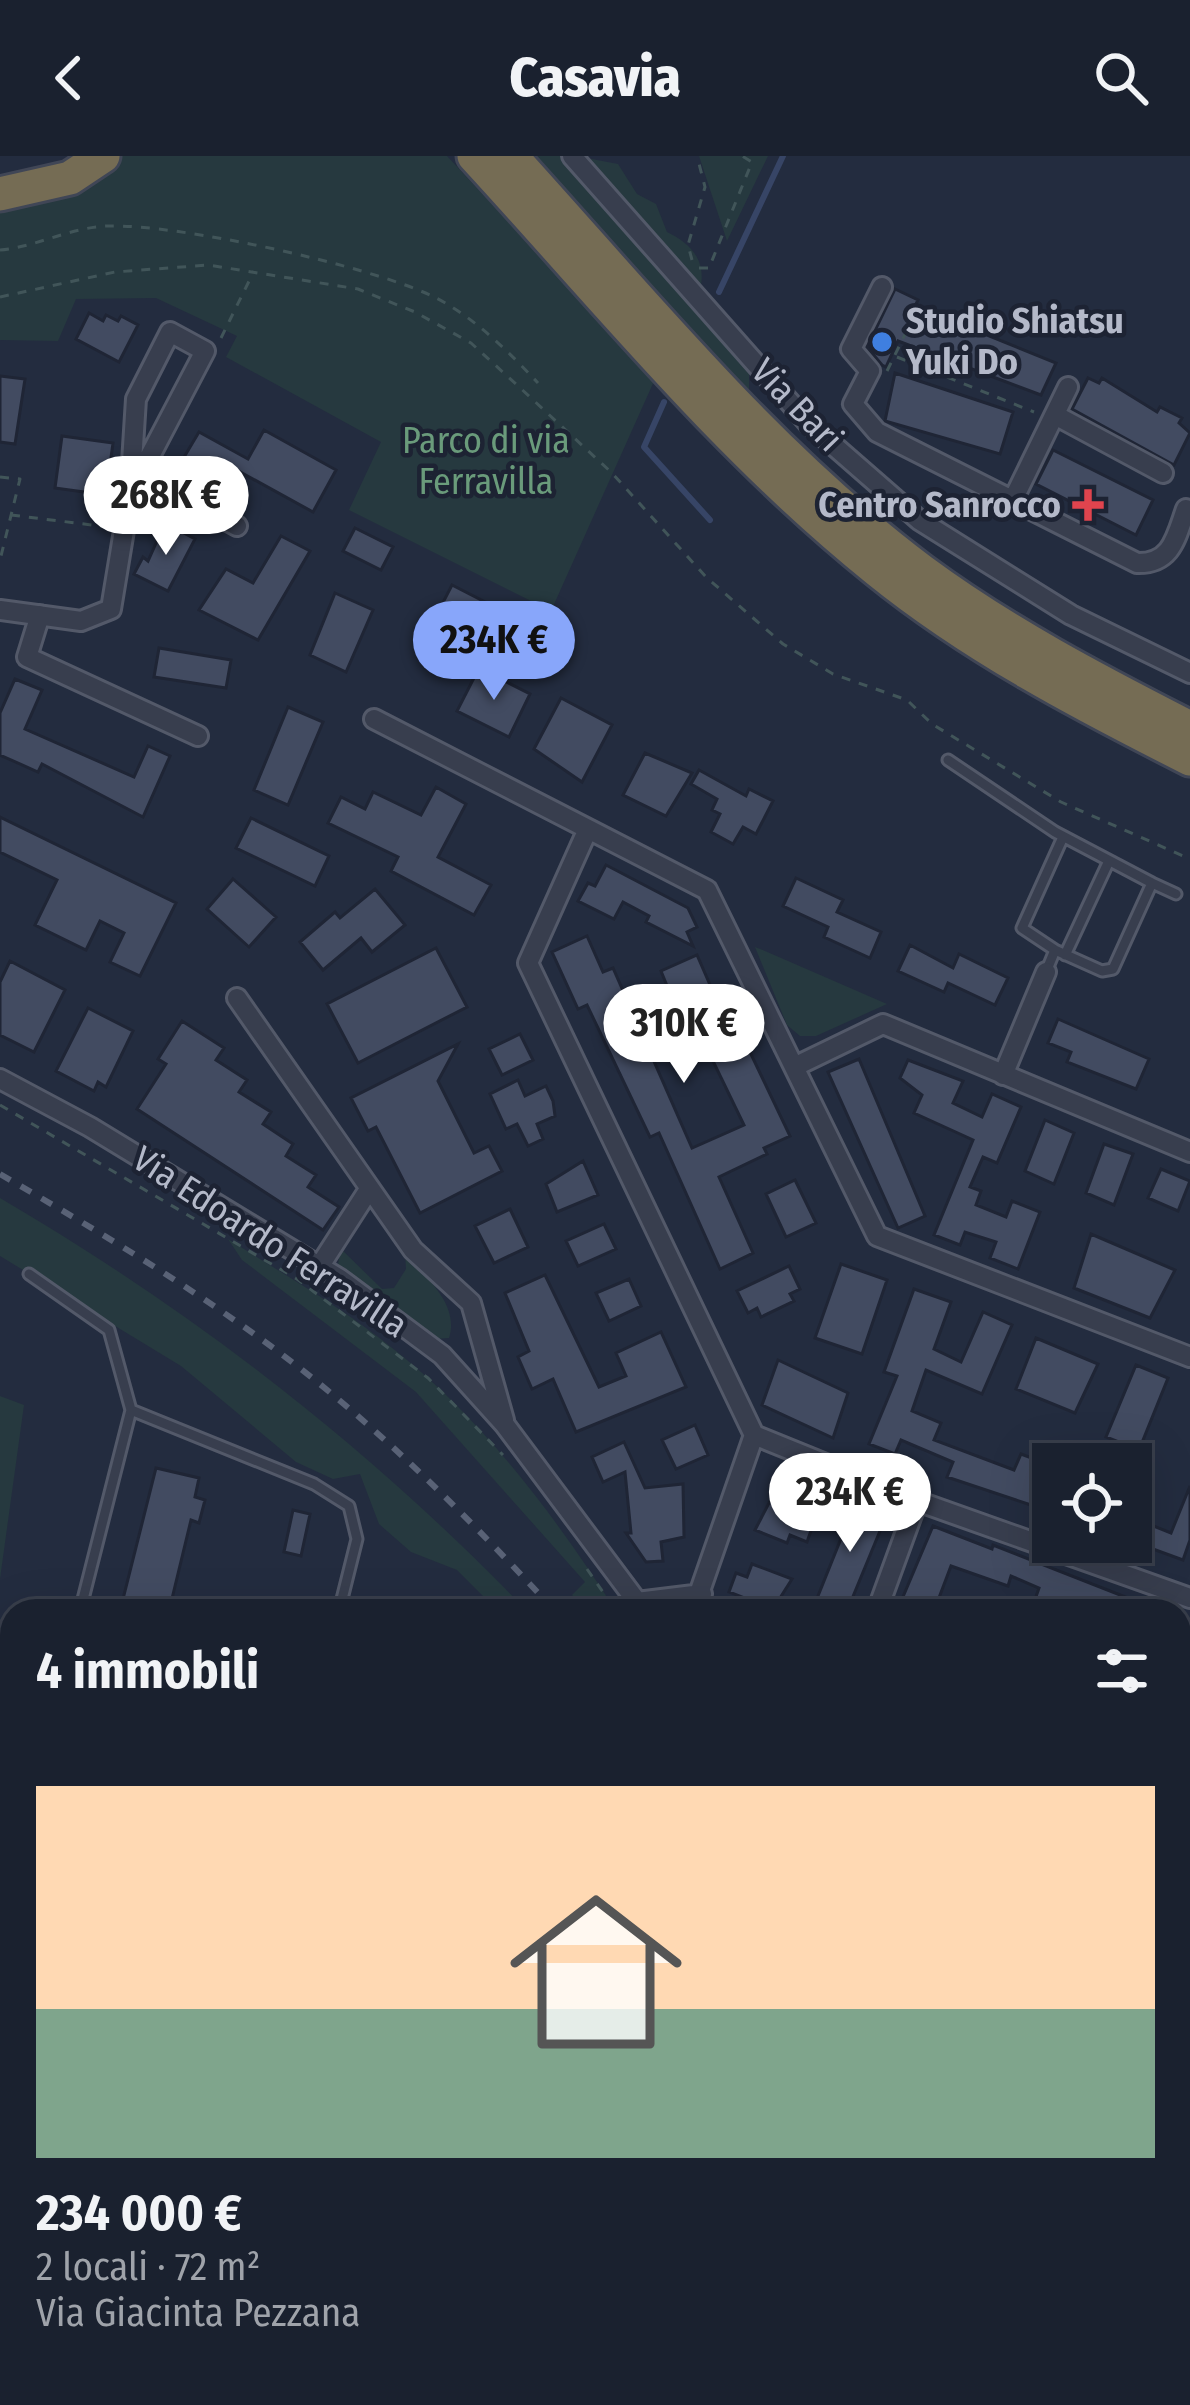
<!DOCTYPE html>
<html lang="it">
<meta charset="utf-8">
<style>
:root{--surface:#1a212f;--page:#272e3b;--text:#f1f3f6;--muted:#9fa3aa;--line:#383e4b;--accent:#88a6fa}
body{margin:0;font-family:"Fira Sans Condensed",sans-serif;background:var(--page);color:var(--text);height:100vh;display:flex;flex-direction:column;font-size:45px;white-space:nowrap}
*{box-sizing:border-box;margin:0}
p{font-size:39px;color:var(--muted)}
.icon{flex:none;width:66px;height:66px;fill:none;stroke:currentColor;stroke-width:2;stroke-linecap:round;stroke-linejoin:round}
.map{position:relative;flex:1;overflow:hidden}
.sheet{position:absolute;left:0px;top:1443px;width:1191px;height:807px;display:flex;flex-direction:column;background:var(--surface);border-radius:36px 36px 0 0;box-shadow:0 12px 48px #0002,0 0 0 3px var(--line)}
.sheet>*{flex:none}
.buttons{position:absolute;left:1032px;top:1287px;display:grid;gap:24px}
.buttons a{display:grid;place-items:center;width:120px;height:120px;border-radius:0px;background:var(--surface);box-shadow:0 12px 48px #0002,0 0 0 3px var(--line);font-size:60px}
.price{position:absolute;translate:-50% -102px;padding:0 27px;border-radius:42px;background:#fff;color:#222;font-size:39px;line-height:78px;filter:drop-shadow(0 3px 6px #0008)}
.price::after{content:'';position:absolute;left:50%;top:72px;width:36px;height:27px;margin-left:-18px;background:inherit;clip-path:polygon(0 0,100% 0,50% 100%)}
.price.on{background:var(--accent);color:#111}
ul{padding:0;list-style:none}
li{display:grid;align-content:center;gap:24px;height:636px;padding:0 36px}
li span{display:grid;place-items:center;height:372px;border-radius:0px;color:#555}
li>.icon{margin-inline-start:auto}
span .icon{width:216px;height:216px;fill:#fffc;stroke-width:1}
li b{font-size:51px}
h2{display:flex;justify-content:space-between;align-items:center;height:144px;padding:0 36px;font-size:51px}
header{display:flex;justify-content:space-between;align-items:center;height:156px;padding:0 36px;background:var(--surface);font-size:54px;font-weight:800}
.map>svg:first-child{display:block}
</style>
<header><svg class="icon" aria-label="back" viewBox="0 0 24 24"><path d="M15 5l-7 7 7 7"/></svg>Casavia<svg class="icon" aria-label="search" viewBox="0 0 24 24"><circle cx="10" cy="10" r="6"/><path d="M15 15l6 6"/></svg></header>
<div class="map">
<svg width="1190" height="2249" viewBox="0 0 1190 2249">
<rect width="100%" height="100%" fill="#232c3f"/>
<path fill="#26393f" d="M118,0H447L655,223L551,455L349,354L381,286L226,201L237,180L156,142L76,143L58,185L0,184V57L71,30Z
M534,0H568L749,213V237Z
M576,0L618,8L637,38L656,48L667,76C694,89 708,108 699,137Z
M699,0H768L727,85Z
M755,791L765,795L887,848L816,880H800L787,869Z
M0,1042C195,1156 370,1292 527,1455H498L457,1414L411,1396L379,1368L360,1318L333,1323L296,1306L181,1210L0,1100Z
M228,1083C285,1119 343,1152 396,1195C485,1266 555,1360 616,1455H587L572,1439L585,1426L416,1236L242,1104Z
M341,1093L382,1133L394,1132L406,1113L405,1097C425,1121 460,1148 449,1182L434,1183L343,1112L338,1108Z
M0,1240L24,1249L0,1423Z
M1179,1997L1190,1998V2167L1179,2147Z
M1179,2183L1190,2202V2249H1094L1088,2238H1179Z"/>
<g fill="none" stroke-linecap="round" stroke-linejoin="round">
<path stroke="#374566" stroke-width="6" d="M719,136L783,0
M664,246L644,291L710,364"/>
</g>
<path fill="#424b61" stroke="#1f2535" stroke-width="3" d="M895,133L918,144L915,150L1056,207L1041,239L898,185L886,211L882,209L867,191Z
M89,157L103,165L106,159L118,165L121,160L138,169L119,206L76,183Z
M895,217L1013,256L1000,298L885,265Z
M0,220L25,223L15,288L0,286Z
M1088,222L1099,227L1102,222L1157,256L1160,251L1182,262L1179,267L1190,277L1174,309L1072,253Z
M264,274L336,314L313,356L222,306L207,330L177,313L199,276L248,303Z
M62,280L113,287L106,339L55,332Z
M1053,294L1153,344L1136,379L1036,328Z
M165,367L195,383L168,435L134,418L143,401L148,405Z
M355,372L393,391L381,414L343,395Z
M281,380L310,395L258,484L199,454L226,413L253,427Z
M452,429L485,446L453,507L420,491Z
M335,437L373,454L346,516L310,499Z
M159,492L231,504L226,532L154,521Z
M479,512L530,538L509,581L457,555Z
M15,523L42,534L25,573L134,621L148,590L170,600L143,661L42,608L38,616L0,599V557Z
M561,542L612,569L582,626L534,593Z
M288,551L323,566L288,649L254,634Z
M645,597L692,617L666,660L623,639Z
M699,614L746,640L749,633L773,645L756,678L743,671L733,688L711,676L720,658L712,654L717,643L691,628Z
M436,631L466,648L438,701L491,729L474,759L391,715L398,701L328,667L341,641L365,653L373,636L421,659Z
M0,661L176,747L140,820L110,806L124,777L100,765L86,794L35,769L57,724L0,696Z
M251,662L329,700L315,730L236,692Z
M606,709L688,752L697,771L687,776L693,790L646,766L649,760L623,746L614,763L578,745L588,727L595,730Z
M796,722L843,744L837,756L881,776L870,802L824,781L828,771L783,750Z
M233,723L276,761L249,791L207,753Z
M375,733L405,769L372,796L361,782L323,814L300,786L335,756L340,762Z
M587,780L603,816L613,812L692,992L744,969L683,843L674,847L661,815L697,799L721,854L728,850L790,980L764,992L767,998L719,1021L753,1097L720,1113L659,977L650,981L587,849L578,853L552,796Z
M910,789L953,812L959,798L1008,822L995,849L948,827L944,836L898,815Z
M436,792L467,851L358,907L327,848Z
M10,805L65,834L34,896L0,879V826Z
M88,852L133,875L106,931L98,926L94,935L56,915Z
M1058,863L1149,903L1136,933L1067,906L1071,896L1048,887Z
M182,865L224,892L216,904L247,924L239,936L271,956L263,968L293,988L286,1000L316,1019L308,1031L339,1051L323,1074L137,953L166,908L158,903Z
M520,878L533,904L502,919L489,893Z
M458,888L438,925L474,997L489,990L502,1015L420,1057L376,971L368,975L351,942Z
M859,903L925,1060L898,1072L828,916Z
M908,904L963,925L953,947L982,961L992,938L1021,951L997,1007L983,1001L970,1031L981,1035L976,1049L1006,1061L1012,1045L1040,1056L1018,1113L990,1102L996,1086L965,1076L960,1089L934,1079L973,984L914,957L922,939L900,922Z
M518,924L525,940L546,930L553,945L555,960L537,968L543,983L528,990L517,968L506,973L490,938Z
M1045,964L1074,977L1054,1028L1025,1015Z
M1104,988L1133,998L1114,1049L1086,1037Z
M583,1005L598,1039L557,1056L546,1028Z
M1161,1013L1190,1025L1178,1055L1148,1042Z
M795,1024L816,1067L786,1081L766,1038Z
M510,1053L528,1091L494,1107L475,1070Z
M604,1068L616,1093L578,1110L566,1085Z
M1091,1078L1175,1114L1150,1162L1074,1132Z
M841,1108L887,1124L862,1198L815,1182Z
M789,1110L800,1133L790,1138L794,1145L761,1161L757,1152L748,1157L737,1135Z
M545,1119L599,1231L626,1220L616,1197L661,1176L686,1231L576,1276L553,1223L532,1233L518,1201L529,1195L505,1137Z
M629,1123L641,1150L609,1165L596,1137Z
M914,1133L951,1146L934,1193L961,1206L983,1156L1012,1169L982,1238L926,1214L912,1255L941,1267L934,1284L1014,1314L1021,1298L1037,1304L1031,1321L1040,1324L1031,1349L947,1321L953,1306L901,1284L895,1298L869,1288L897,1220L884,1216Z
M1036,1182L1098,1208L1075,1257L1016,1233Z
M778,1204L848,1237L833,1282L762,1249Z
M1136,1209L1168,1222L1139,1294L1106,1281Z
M695,1269L708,1299L676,1313L662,1284Z
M624,1286L645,1332L683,1328L684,1381L661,1386L663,1405L646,1406L626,1377H631L625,1316L603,1326L592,1301Z
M156,1312L199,1322L195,1341L205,1344L199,1367L191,1364L169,1455H120Z
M784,1318L813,1330L801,1360L814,1366L807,1386L790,1379L787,1387L755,1374Z
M1190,1330V1384L1183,1404L1131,1385V1361L1171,1377Z
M843,1341L887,1358L847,1455H812L846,1370L833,1365Z
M293,1354L310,1358L301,1400L284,1396Z
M933,1370L992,1393L993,1389L1161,1455H1031L1039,1432L1011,1420L1008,1430L951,1410L934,1455H897Z
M752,1408L792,1423L773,1453L729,1436L736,1417L747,1421Z"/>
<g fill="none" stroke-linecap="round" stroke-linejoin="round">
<defs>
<path id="lane" d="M948,604L1055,676L1152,727L1113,813L1102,815L1055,794L1046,816
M1152,727L1176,738
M1055,794L1022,772L1063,681
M1065,799L1108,707
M29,1118L109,1174L131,1254L80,1455
M131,1254L314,1328L349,1350L357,1383L339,1455"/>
<path id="street" d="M572,0L809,268L919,364L1071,459L1190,517
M882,131L851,193L870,215L853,248L877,276L1137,407C1172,408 1176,381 1186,353L1190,355
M1055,259L1163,317
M140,317L237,370
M1011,348L1068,231
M0,454L81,465L111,453L130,338L136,243L170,176L205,195L130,338
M40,459L27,501L198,580
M374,563L707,734L877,1080L1190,1201
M588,673L528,807L754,1279L917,1345L1190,1442
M237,842L413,1094L471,1147L504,1264
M794,911L883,868L1190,996
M1003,919L1046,816
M0,923L90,971L340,1123L442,1199L505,1269L644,1455
M319,1111L368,1035
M637,1446L702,1438
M693,1455L754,1279
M877,1455L917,1345
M1179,1576L1190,1581
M1179,1716L1190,1721
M1179,1832L1190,1806
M1179,1863L1190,1886
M0,2177L12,2179
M313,2238L367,2249
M946,2249L950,2238"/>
<path id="secondary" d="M1179,1902L1190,1900
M1179,1978L1190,1980
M792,2249L806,2238"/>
<path id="highway" d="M474,0C604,141 726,293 877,414C972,491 1081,548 1190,603
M511,0C642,144 766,298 922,415C1006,477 1098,525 1190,572
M0,38L70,22L103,0"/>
</defs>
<use href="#lane" stroke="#535969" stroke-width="15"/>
<use href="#street" stroke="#535969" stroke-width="24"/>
<use href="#secondary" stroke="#535969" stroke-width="33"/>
<use href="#highway" stroke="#404656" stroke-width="39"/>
<path stroke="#415559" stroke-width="3" stroke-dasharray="9 9" stroke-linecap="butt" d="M0,94C36,91 71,71 108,70C179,68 367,109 432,140C472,159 508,195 538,227
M692,104L688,89L705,31L697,0
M699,112H709L752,6L742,0
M0,141L115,116L208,109L358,133L415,156L471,187L517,229L612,317L706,421L783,488L833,518L907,544L932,568L1061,646L1190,703
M221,182L254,115
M897,201L1034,256
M887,215L920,148
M0,321L20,323L0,404
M11,359L108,371
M0,949L297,1123L428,1222L503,1299
M587,1413L616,1455
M1179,2158L1190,2177
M183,2238L185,2249
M219,2238L271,2249
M759,2249L771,2239"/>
<use href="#lane" stroke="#383e4e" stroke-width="9"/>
<use href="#street" stroke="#383e4e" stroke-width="18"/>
<use href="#secondary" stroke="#454d62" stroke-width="27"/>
<use href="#highway" stroke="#756c54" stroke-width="33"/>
<path stroke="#596276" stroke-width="6" stroke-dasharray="12 12" stroke-linecap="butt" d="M0,1018C93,1072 185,1127 272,1191C375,1267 468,1361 555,1455
M1049,2238L1055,2249"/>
</g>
<circle fill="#3f7fe0" stroke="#1d2333" stroke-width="4.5" cx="882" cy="186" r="12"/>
<path fill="#e0444e" stroke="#1d2333" stroke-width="4.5" d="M1082 331h12v12h12v12h-12v12h-12v-12h-12v-12h12z"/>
<g text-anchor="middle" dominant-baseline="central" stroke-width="9" stroke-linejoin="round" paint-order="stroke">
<g font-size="36" font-weight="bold" fill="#b4b9c9" stroke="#1d2333" text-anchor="start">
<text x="906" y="165">Studio Shiatsu<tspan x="906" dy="41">Yuki Do</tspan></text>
<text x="1061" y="349" text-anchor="end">Centro Sanrocco</text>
</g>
<g font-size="36" fill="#b4b9c9" stroke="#1d2333">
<text transform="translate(797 249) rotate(46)">Via Bari</text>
<text transform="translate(270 1086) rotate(33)">Via Edoardo Ferravilla</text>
</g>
<g font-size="36" fill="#6a9b7b" stroke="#1d2333">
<text x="486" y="285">Parco di via<tspan x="486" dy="41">Ferravilla</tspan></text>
</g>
</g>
</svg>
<div class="buttons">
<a><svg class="icon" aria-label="locate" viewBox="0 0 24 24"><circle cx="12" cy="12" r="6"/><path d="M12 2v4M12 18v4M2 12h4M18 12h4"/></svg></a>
</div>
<b class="price" style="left:166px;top:402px">268K €</b>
<b class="price on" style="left:494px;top:547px">234K €</b>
<b class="price" style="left:684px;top:930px">310K €</b>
<b class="price" style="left:850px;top:1399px">234K €</b>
<section class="sheet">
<h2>4 immobili<svg class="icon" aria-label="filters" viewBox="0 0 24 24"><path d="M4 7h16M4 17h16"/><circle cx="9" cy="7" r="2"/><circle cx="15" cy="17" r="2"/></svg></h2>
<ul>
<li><span style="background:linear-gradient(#ffd9b3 60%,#7fa58c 0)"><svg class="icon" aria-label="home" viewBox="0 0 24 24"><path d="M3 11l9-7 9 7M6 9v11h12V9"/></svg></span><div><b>234 000 €</b><p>2 locali · 72 m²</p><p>Via Giacinta Pezzana</p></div></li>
</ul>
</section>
</div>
